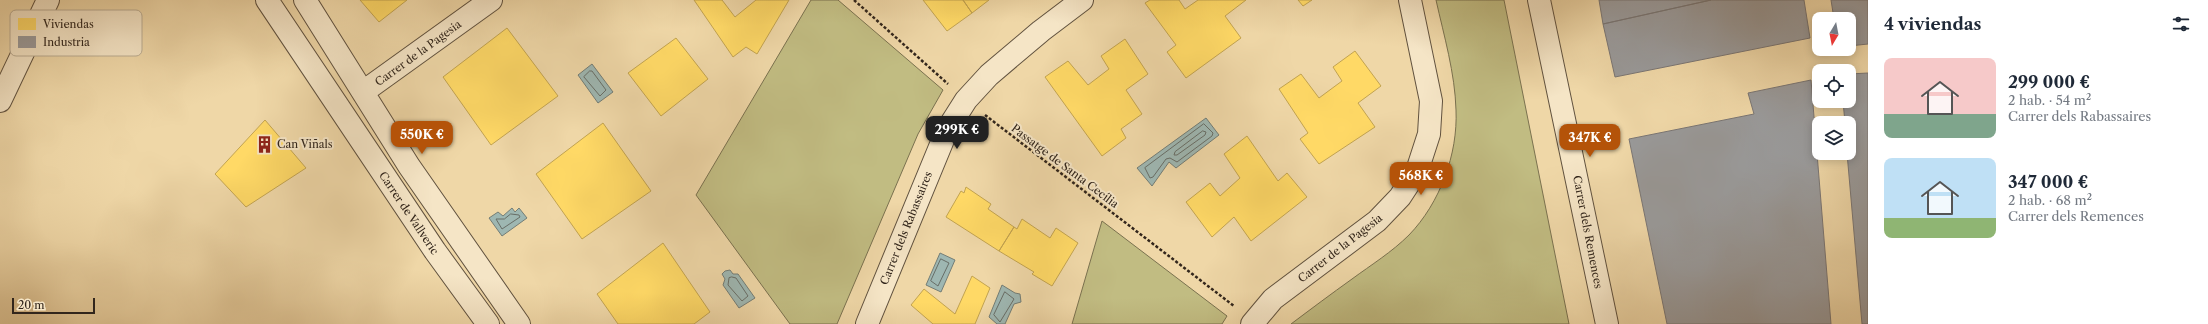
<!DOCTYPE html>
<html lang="es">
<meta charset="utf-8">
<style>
:root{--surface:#fff;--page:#f2f2f3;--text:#1f2937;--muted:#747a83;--accent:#b45309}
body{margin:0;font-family:"Libre Caslon Text",serif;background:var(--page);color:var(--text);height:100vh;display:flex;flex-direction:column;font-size:15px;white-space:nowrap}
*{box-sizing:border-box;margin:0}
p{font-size:13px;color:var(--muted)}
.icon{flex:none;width:22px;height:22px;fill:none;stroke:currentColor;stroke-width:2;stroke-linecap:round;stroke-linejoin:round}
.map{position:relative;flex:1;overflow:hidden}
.side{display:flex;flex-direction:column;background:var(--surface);width:340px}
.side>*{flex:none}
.needle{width:26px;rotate:190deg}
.controls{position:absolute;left:1812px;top:12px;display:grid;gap:8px}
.controls a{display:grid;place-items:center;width:44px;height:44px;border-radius:8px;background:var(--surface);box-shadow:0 2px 10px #0003;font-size:20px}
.scale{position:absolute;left:12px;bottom:10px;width:83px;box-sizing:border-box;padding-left:4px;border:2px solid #32261c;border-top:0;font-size:11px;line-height:14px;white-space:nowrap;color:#32261c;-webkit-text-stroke:3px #f5e5c6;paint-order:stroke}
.price{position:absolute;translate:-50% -34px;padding:0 9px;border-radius:8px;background:var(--accent);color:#fff;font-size:13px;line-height:26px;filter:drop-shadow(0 1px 2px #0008)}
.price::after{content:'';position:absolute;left:50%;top:24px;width:12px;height:9px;margin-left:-6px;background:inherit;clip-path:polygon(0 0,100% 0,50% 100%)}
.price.active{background:#222;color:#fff}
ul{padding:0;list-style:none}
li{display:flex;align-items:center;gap:12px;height:100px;padding:0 16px}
li span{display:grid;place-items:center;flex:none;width:112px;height:80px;border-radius:8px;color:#555}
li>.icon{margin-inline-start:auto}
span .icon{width:48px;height:48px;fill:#fffc;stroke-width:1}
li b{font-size:17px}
h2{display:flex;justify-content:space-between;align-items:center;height:48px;padding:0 16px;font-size:17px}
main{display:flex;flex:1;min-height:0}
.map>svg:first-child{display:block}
</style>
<main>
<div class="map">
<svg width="1868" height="324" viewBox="0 0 1868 324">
<rect width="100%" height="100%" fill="#efd7a7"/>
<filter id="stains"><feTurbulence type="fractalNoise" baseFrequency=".005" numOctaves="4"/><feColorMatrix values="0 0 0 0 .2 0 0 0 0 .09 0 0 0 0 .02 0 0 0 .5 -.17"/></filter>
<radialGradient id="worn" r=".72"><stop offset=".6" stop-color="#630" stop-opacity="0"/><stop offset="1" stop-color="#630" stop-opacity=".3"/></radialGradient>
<path fill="#c1bc82" stroke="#7a714f" d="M811,0H838L943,90L918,134L837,324H790L696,195Z
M1436,0H1504L1569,324H1291C1311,309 1331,294 1352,279C1371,265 1392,252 1409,235C1440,203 1458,154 1456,110C1455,73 1444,36 1436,0Z
M1102,221L1227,316L1222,324H1072Z"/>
<path fill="#9eb7b2" stroke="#737d76" d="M592,64L613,92L598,103L578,75Z
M1206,118L1219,135L1176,168L1169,162L1152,186L1137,168Z
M512,208L515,212L519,208L527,218L502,236L489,218L498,212L503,216Z
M940,253L955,260L941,292L926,285Z
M730,270L733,274H738L755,298L739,308L723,285L725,279L722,274L725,271Z
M1002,285L1015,293L1020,294L1021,302L1014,304L1005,324H997L989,317Z"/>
<path fill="#ffd966" stroke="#c2a350" d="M360,0H407L379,22Z
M694,0H722L735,17L756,0H789L757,54L746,47L733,57Z
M923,0H963L972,13L947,31Z
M963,0H989L972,13Z
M1150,0H1179L1185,9L1198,0H1246L1225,16L1241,38L1186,78L1167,52L1176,45L1145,3Z
M1298,0H1312L1303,6Z
M507,28L558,96L491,145L443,77Z
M676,38L708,79L661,116L628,73Z
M1125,39L1148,74L1126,90L1142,114L1121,129L1126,138L1102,156L1045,77L1068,61L1088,85L1109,69L1101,56Z
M1355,51L1381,86L1358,103L1375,127L1319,164L1300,139L1308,133L1279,89L1301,74L1319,98L1342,81L1333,67Z
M265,120L306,168L246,207L215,174Z
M603,123L651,191L582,239L536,174Z
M1247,136L1278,181L1287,173L1307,197L1251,241L1234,217L1212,237L1186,202L1210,183L1220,196L1240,178L1224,154Z
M966,187L991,204L988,209L1014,227L999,251L946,217L961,191L964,193Z
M1022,219L1050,238L1056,228L1078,243L1052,286L1032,274L1034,272L999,251L1014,227L1017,229Z
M663,243L710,312L694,324H618L597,294Z
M972,276L990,288L975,324H933L911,305L924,289L955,314Z"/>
<path fill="#999" stroke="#7a7674" d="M1599,0H1711L1603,24Z
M1711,0H1804L1810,38L1615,77L1603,24Z
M1831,0H1868V44L1849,46V19H1834Z
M1868,73V324H1862L1847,153H1849V123H1845L1843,101H1849V74Z
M1811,80L1831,324H1667L1629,139L1754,114L1748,93Z"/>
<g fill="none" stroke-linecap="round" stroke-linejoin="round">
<path stroke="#686e67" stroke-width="1" d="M590,71H592L606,90L600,96L584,77Z
M1204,124L1213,133L1212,136L1177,162L1170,158L1166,159L1153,177L1150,178L1145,168Z
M1203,131L1206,132L1205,135L1177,155H1174L1175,152Z
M511,214L519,215L520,217L502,229L496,219H504Z
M941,259L949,263L938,286L931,281Z
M732,277L736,278L748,296L742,301L728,285L729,278Z
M1005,292L1014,299L1000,322L994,315Z"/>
<defs>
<path id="minor" d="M267,0L435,251L488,324
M305,0L409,166L519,324
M1539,0L1607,324
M363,92L491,0
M0,101L48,0
M867,324L947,130L966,100L989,75L1041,31L1082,0
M1252,324L1273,299L1377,221L1400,197L1417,171L1429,134L1431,101L1410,0"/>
</defs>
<use href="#minor" stroke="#61523f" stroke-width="24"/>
<path stroke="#32261c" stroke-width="2.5" stroke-dasharray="3 2" stroke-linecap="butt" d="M854,0L948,84
M985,115L1234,306"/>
<use href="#minor" stroke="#f5e5c6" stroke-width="22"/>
</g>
<defs>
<symbol id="building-bare" viewBox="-9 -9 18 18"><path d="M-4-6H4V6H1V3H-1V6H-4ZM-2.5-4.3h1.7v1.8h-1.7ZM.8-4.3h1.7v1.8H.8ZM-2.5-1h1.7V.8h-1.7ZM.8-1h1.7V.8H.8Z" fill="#8f2418" stroke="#f5e5c6" stroke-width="2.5" paint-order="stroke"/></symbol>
</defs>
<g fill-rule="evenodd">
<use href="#building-bare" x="252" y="132" width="25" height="25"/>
</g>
<g text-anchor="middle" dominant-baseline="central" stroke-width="4" stroke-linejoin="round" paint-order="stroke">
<g font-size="11" fill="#32261c" stroke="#f5e5c6">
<text transform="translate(418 53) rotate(-36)">Carrer de la Pagesia</text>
<text transform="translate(1065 166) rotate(37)">Passatge de Santa Cecília</text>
<text transform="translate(409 213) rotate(56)">Carrer de Vallveric</text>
<text transform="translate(906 228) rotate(-68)">Carrer dels Rabassaires</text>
<text transform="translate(1588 232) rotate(79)">Carrer dels Remences</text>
<text transform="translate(1340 248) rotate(-38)">Carrer de la Pagesia</text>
</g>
<g font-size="11" fill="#32261c" stroke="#f5e5c6" text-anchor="start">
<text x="277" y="144">Can Viñals</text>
</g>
</g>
<rect x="10" y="10" width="132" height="46" rx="6" fill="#f5e5c6" stroke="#baac93" stroke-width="1"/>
<rect x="18" y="18" width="18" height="12" fill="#ffd966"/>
<rect x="18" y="36" width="18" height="12" fill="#999"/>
<g font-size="11" fill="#32261c">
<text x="43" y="28">Viviendas</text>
<text x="43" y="46">Industria</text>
</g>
<rect width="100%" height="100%" filter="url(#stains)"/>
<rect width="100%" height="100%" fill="url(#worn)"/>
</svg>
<div class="controls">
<a><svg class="needle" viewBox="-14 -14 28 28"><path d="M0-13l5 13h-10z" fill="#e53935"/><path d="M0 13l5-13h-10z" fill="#747a83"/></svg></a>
<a><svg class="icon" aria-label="locate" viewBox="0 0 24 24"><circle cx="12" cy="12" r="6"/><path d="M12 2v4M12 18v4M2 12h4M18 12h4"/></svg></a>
<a><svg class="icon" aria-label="layers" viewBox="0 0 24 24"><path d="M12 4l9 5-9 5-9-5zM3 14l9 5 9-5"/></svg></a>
</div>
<div class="scale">20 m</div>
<b class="price active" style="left:957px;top:150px">299K €</b>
<b class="price" style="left:422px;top:155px">550K €</b>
<b class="price" style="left:1590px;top:158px">347K €</b>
<b class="price" style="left:1421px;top:196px">568K €</b>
</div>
<section class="side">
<h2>4 viviendas<svg class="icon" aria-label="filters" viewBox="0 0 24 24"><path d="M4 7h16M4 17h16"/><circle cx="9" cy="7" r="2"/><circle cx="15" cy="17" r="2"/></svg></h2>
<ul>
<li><span style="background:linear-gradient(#f6c9c9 70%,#7fa58c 0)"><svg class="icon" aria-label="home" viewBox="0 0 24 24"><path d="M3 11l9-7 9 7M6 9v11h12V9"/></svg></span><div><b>299 000 €</b><p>2 hab. · 54 m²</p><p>Carrer dels Rabassaires</p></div></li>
<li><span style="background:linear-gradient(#bfe0f5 75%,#8fb573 0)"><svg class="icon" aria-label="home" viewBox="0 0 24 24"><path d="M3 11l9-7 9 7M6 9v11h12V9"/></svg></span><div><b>347 000 €</b><p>2 hab. · 68 m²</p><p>Carrer dels Remences</p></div></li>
</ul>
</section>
</main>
